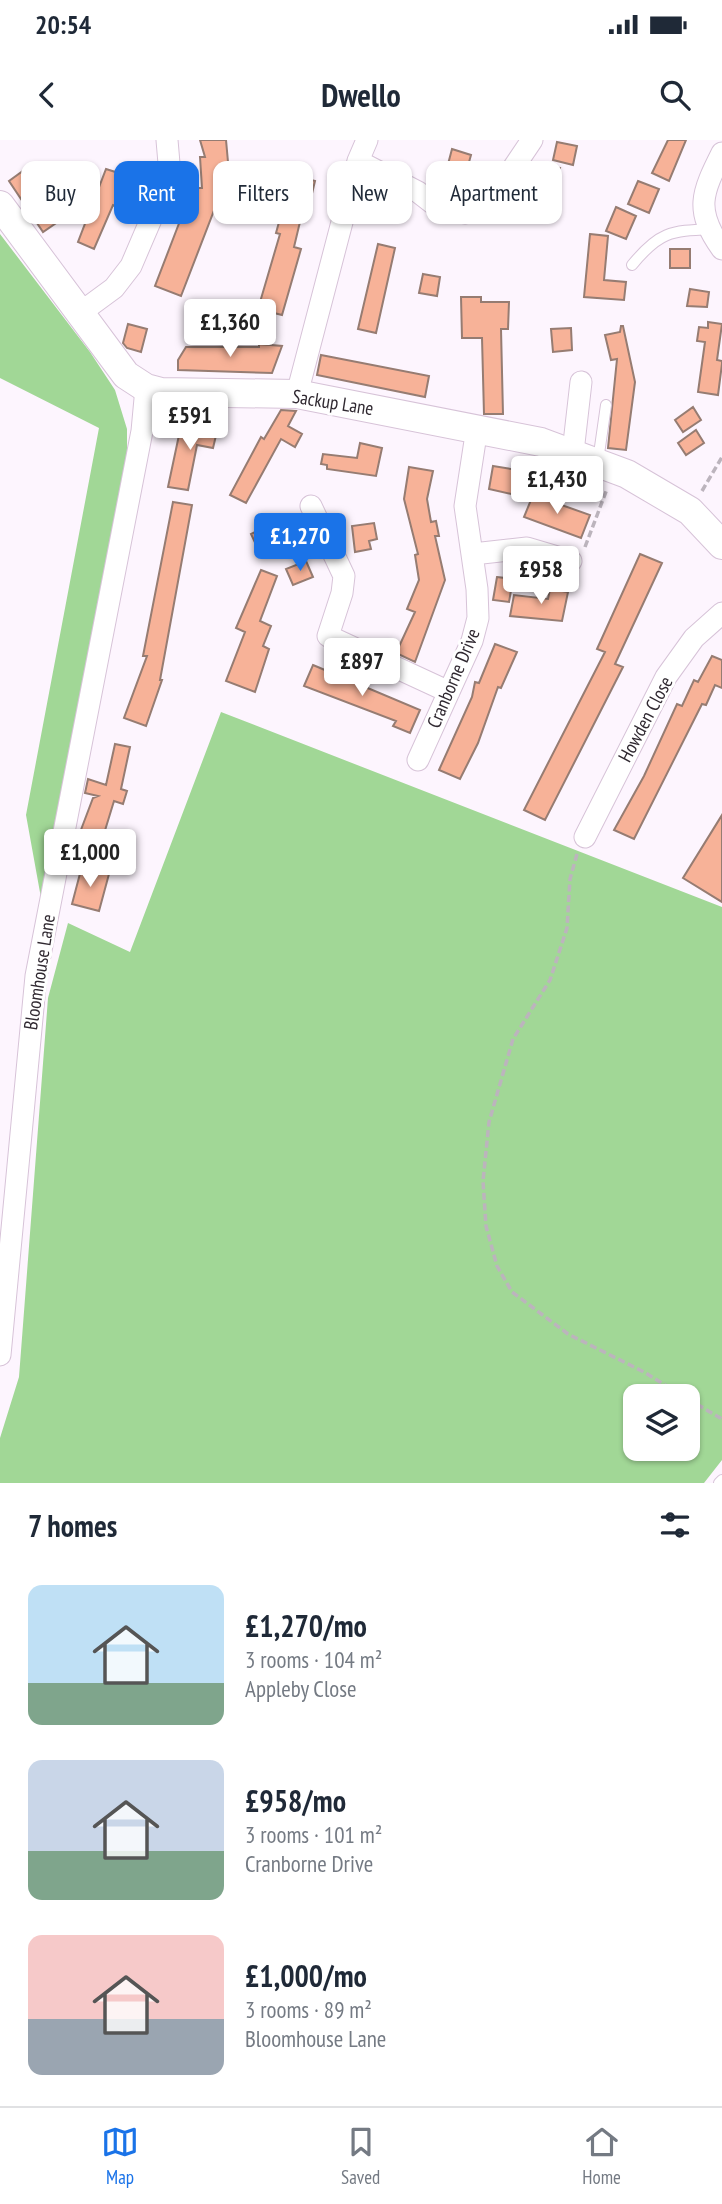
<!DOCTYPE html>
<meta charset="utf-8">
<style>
:root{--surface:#fff;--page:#f6f6f7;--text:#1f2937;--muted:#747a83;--line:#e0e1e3;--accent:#1a73e8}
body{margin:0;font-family:"PT Sans Narrow",sans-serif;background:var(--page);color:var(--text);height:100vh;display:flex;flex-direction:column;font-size:26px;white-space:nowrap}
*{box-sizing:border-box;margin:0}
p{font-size:23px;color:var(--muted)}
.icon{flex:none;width:38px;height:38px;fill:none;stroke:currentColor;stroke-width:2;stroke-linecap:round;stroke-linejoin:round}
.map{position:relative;height:1343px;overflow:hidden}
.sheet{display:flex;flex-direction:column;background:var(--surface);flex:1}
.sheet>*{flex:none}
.guide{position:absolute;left:21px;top:21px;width:681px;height:63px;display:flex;gap:14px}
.tools{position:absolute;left:623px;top:1244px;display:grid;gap:14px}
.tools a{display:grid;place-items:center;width:77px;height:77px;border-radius:14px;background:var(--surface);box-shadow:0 2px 5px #0004;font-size:35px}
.price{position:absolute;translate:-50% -60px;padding:0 16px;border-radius:7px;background:#fff;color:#222;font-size:23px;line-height:46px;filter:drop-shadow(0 2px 4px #0008)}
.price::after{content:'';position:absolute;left:50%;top:42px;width:21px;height:16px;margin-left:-10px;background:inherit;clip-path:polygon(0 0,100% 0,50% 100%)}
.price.selected{background:var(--accent);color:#fff}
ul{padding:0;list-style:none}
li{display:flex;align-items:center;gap:21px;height:175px;padding:0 28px}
li span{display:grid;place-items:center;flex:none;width:196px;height:140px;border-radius:14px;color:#555}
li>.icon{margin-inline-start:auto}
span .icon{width:84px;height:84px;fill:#fffc;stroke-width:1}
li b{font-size:30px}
h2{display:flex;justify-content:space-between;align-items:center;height:84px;padding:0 28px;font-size:30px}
.tag{padding:0 24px;border-radius:14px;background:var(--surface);box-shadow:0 2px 5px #0004;font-size:24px;line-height:63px}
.tag.selected{background:var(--accent);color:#fff}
.status{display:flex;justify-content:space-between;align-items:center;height:49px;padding:0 35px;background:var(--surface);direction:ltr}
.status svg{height:19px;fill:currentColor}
header{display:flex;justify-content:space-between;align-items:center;height:91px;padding:0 28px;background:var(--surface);font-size:32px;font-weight:700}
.tabs{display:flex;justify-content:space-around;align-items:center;height:98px;border-top:2px solid var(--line);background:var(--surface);font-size:19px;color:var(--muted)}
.tabs a{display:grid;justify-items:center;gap:4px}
.tabs .selected{color:var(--accent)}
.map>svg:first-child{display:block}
</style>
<div class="status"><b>20:54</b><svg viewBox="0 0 49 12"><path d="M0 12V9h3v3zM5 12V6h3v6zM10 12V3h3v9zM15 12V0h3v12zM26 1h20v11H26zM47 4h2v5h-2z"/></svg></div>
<header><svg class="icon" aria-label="back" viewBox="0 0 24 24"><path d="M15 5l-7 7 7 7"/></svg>Dwello<svg class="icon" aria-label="search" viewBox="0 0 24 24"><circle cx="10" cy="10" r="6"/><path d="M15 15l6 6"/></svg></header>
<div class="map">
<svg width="722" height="1343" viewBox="0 0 722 1343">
<rect width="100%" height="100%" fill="#fdf5fe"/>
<path fill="#a1d796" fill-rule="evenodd" d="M0,94L90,212L115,250L127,289V317L43,769L26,675L99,288L0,238Z
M221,572L722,767V1320L704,1343H0V1298L19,1237L48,858L68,783L130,812ZM635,1256H688V1309H635Z"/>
<path fill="#f7b298" stroke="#967c72" stroke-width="2" d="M200,0H226L229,33L224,34L220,69L215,68L181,156L155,146L183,73L192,77L194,48H202L200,17H205Z
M668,0H686L669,41L652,33Z
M557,2L577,6L573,25L553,20Z
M452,9L471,15L466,33L447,28Z
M541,24L560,28L556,47L537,43Z
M27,28L62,79L43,92L9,41Z
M106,29L128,36L118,67L113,65L94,109L78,102Z
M292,35L315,41L309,66L305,65L299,86L294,107L301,109L282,175L258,169L280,94L276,93Z
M638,41L659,49L649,73L628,64Z
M523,51L543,55L538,74L519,70Z
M616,67L636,76L626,99L606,91Z
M590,94L608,96L604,140L626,142L624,160L584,157Z
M378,104L395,108L376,193L358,189Z
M670,109H690V128H670Z
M423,134L440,137L437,156L419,153Z
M690,149L709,152L707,167L687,166Z
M461,157H481V162H509L508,189H501L503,274H484L482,198H462Z
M708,182L722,184L717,220L722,221V224L718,255L698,252L705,202L697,201L699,187L708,188Z
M128,184L147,189L141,212L127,208L123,203Z
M621,186H623L635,242L626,310L608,308L617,219L611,220L605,195L620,192Z
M571,188L572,210L553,212L551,189Z
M259,204L282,206L272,233L178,230V220L186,207H259Z
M321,215L429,236L425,257L317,235Z
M693,267L701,280L683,292L675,280Z
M281,270L296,271L288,286L302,294L295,307L281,299L246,363L230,355L261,297L264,299Z
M182,281L218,287L213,308L197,305L188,350L168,347Z
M696,290L704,303L686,315L678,303Z
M360,303L382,308L376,336L327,329V325L321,324L323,314L357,318Z
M493,326L529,332L525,357L489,349Z
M409,327L433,331L427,359L431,382L436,381L439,396H435L445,440L415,522L396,513L415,472L407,469L419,440L415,415L418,414L404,359Z
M533,355L590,375L581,398L524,377Z
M173,362L192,365L160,540H162L146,586L124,578L147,516H143Z
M277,382L285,397L258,409L251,394Z
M374,383L377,399L369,401L371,409L355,412L352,386Z
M640,414L662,423L615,524L623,527L545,680L524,670L605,512L597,509Z
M306,421L313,437L293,445L286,429Z
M261,430L277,436L260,481L271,486L263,506L269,509L255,552L226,541L245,492L236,488Z
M497,437L513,439L509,462L493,460Z
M550,449L568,452L562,481L510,476L514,455L548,459Z
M495,504L517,512L501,548L498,547L478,603L460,639L439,630L472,557L475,542L479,543Z
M712,516L722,520V548L715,545L706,565L702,564L634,699L614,690L644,636L677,564L682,566L694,540L698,542Z
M313,525L420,570L410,593L393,586L396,581L304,546Z
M115,604L130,607L121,649L127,651L123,664L114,661L99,710L76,703L93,658L98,656L85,653L88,639L106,645Z
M722,675V762L683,738Z
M82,726L109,734L99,771L72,764Z"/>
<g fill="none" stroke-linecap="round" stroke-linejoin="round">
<defs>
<path id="service" d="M632,125C659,92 670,91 711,89
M598,321L606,265
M719,1343L722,1340"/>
<path id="minor" d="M722,13C702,53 694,70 722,109
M358,21L367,0
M80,173L114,148L131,126L170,35L167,0
M297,254L358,21L418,52L440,69L465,73L489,64L532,0
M573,312L581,242
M311,366L344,436L342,453L328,496L449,552
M473,414L527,408L571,421
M418,620L472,501L478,478L477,449L465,366L477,288
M585,697L666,537L694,498L722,473
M0,1215L36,836L142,291L146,248"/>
<path id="tertiary" d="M0,65L126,235L146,248L161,252L297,254L541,302L627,334L690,371L722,405"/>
</defs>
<use href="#service" stroke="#d7c3d8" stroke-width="12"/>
<use href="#minor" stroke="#d7c3d8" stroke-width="23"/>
<use href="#tertiary" stroke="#d7c3d8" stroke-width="30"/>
<path stroke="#bcb4bd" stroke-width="3.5" stroke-dasharray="7 3.5" stroke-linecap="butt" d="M702,351L722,317
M585,407L607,349
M577,714L570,739L567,788L550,840L513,899L489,982L483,1041L486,1086L497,1126L512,1152L568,1194L644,1232L683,1256
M688,1259L722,1279"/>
<use href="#service" stroke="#fff" stroke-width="10"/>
<use href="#minor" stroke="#fff" stroke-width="21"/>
<use href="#tertiary" stroke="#fff" stroke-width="28"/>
</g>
<g text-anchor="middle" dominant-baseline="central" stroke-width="6" stroke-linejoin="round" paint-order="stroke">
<g font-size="19" fill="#302931" stroke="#fff">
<text transform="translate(333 262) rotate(9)">Sackup Lane</text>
<text transform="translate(453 538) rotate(-67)">Cranborne Drive</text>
<text transform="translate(645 579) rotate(-62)">Howden Close</text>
<text transform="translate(39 832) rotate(-81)">Bloomhouse Lane</text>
</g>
</g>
</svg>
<div class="tools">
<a><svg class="icon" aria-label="layers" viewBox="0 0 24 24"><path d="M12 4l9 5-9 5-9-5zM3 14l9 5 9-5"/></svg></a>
</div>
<b class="price" style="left:230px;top:219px">£1,360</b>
<b class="price" style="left:190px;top:312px">£591</b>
<b class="price" style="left:557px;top:376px">£1,430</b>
<b class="price selected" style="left:300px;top:433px">£1,270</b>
<b class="price" style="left:541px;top:466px">£958</b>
<b class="price" style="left:362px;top:558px">£897</b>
<b class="price" style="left:90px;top:749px">£1,000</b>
<div class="guide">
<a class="tag">Buy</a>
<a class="tag selected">Rent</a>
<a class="tag">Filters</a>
<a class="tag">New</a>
<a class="tag">Apartment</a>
</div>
</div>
<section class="sheet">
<h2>7 homes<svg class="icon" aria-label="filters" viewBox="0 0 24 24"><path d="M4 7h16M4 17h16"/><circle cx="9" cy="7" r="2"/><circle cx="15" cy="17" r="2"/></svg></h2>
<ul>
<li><span style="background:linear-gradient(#bfe0f5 70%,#7fa58c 0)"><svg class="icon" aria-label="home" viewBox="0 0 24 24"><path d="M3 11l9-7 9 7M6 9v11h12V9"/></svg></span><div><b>£1,270/mo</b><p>3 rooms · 104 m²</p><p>Appleby Close</p></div></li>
<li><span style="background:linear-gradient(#c9d6e8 65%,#7fa58c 0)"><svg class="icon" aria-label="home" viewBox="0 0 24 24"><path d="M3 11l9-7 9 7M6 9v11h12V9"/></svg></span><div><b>£958/mo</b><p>3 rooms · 101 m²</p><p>Cranborne Drive</p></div></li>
<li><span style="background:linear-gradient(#f6c9c9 60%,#9aa5b1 0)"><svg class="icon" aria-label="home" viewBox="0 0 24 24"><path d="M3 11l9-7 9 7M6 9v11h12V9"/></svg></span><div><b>£1,000/mo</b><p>3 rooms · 89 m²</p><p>Bloomhouse Lane</p></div></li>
</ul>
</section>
<nav class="tabs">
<a class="selected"><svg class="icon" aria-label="map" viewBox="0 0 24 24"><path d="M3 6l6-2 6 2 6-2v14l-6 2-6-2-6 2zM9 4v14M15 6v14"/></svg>Map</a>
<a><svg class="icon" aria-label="saved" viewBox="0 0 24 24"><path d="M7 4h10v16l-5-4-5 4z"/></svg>Saved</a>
<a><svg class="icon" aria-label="home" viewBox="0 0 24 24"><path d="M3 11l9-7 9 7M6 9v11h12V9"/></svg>Home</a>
</nav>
